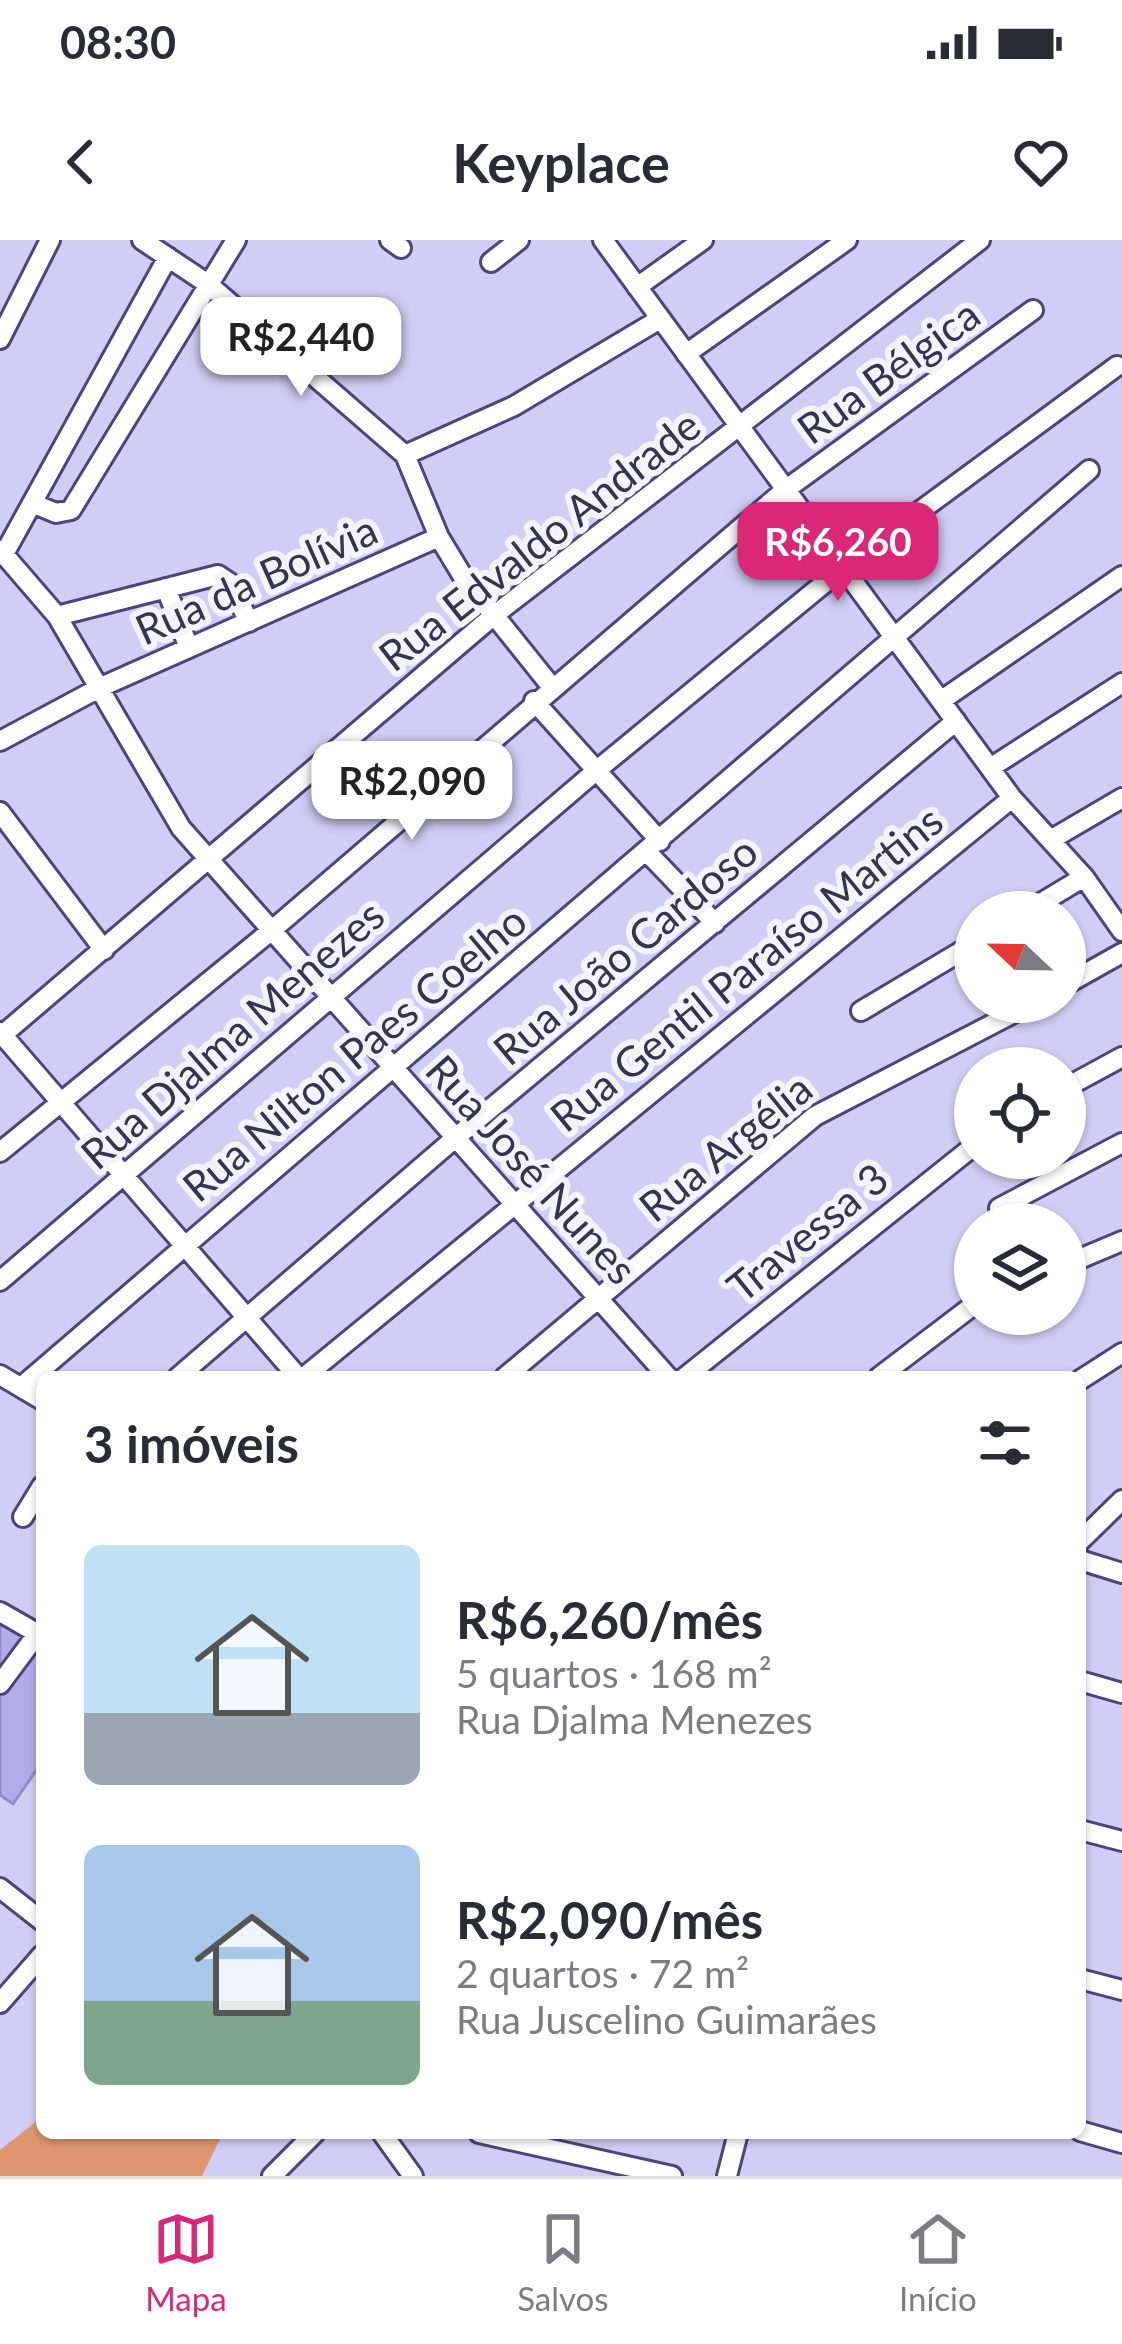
<!DOCTYPE html>
<html lang="pt">
<meta charset="utf-8">
<style>
:root{--surface:#fff;--page:#f2f2f3;--text:#2b2b33;--muted:#7c7c81;--line:#e1e1e2;--accent:#db2777}
body{margin:0;font-family:Lato,sans-serif;background:var(--page);color:var(--text);height:100vh;display:flex;flex-direction:column;font-size:45px;white-space:nowrap}
*{box-sizing:border-box;margin:0}
p{font-size:39px;color:var(--muted)}
.icon{flex:none;width:66px;height:66px;fill:none;stroke:currentColor;stroke-width:2;stroke-linecap:round;stroke-linejoin:round}
.map{position:relative;flex:1;overflow:hidden}
.drawer{position:absolute;left:36px;top:1131px;width:1050px;height:768px;display:flex;flex-direction:column;background:var(--surface);border-radius:18px;box-shadow:0 3px 9px #0004}
.drawer>*{flex:none}
.needle{width:78px;rotate:292deg}
.buttons{position:absolute;left:954px;top:651px;display:grid;gap:24px}
.buttons a{display:grid;place-items:center;width:132px;height:132px;border-radius:50%;background:var(--surface);box-shadow:0 3px 9px #0004;font-size:60px}
.price{position:absolute;translate:-50% -102px;padding:0 27px;border-radius:24px;background:#fff;color:#222;font-size:39px;line-height:78px;filter:drop-shadow(0 3px 6px #0008)}
.price::after{content:'';position:absolute;left:50%;top:72px;width:36px;height:27px;margin-left:-18px;background:inherit;clip-path:polygon(0 0,100% 0,50% 100%)}
.price.current{background:var(--accent);color:#fff}
ul{padding:0;list-style:none}
li{display:flex;align-items:center;gap:36px;height:300px;padding:0 48px}
li span{display:grid;place-items:center;flex:none;width:336px;height:240px;border-radius:18px;color:#555}
li>.icon{margin-inline-start:auto}
span .icon{width:144px;height:144px;fill:#fffc;stroke-width:1}
li b{font-size:51px}
h2{display:flex;justify-content:space-between;align-items:center;height:144px;padding:0 48px;font-size:51px}
.status{display:flex;justify-content:space-between;align-items:center;height:84px;padding:0 60px;background:var(--surface);direction:ltr}
.status svg{height:33px;fill:currentColor}
header{display:flex;justify-content:space-between;align-items:center;height:156px;padding:0 48px;background:var(--surface);font-size:54px;font-weight:700}
.dock{display:flex;justify-content:space-around;align-items:center;height:168px;border-top:3px solid var(--line);background:var(--surface);font-size:33px;color:var(--muted)}
.dock a{display:grid;justify-items:center;gap:6px}
.dock .current{color:var(--accent)}
.map>svg:first-child{display:block}
</style>
<div class="status"><b>08:30</b><svg viewBox="0 0 49 12"><path d="M0 12V9h3v3zM5 12V6h3v6zM10 12V3h3v9zM15 12V0h3v12zM26 1h20v11H26zM47 4h2v5h-2z"/></svg></div>
<header><svg class="icon" aria-label="back" viewBox="0 0 24 24"><path d="M15 5l-7 7 7 7"/></svg>Keyplace<svg class="icon" aria-label="heart" viewBox="0 0 24 24"><path d="M12 20l-8-8c-3-5 5-10 8-4 3-6 11-1 8 4z"/></svg></header>
<div class="map">
<svg width="1122" height="1936" viewBox="0 0 1122 1936">
<rect width="100%" height="100%" fill="#d1cef5"/>
<path fill="#e0976f" d="M42,1877V1893H223L202,1936H0V1910Z"/>
<path fill="#b3aceb" stroke="#928bc8" stroke-width="3" d="M0,1375L42,1400V1522L13,1564L0,1555Z"/>
<g fill="none" stroke-linecap="round" stroke-linejoin="round">
<defs>
<path id="minor" d="M142,0L208,44L405,215L439,297L462,335L551,446
M390,0L401,8
M603,0L1012,558L1084,637L1122,691
M491,22L519,0
M637,47L703,0
M0,99L50,0
M686,114L847,0
M405,215L514,166L660,79
M32,263L56,273L71,270L236,0
M0,310L57,376L181,588L668,1137
M4,314L168,17
M166,348L189,408
M57,376L218,335L230,343L249,382
M942,460L1122,336
M534,461L660,601
M0,501L101,447L439,297
M990,528L1122,443
M0,572L104,710
M1052,599L1122,558
M647,612L715,683
M1026,672L1084,637
M1065,745L1122,713
M861,771L975,703
M0,792L298,1137
M0,797L493,376L980,0
M1065,848L1122,817
M0,912L272,690L785,250L1033,70
M999,968L1122,903
M1065,1025L1122,1001
M0,1041L597,530L844,327L1117,126
M0,1135L42,1160
M178,1137L454,899L956,481
M304,1137L1012,558
M505,1137L815,876L1035,762
M685,1137L975,905
M879,1137L975,1064
M1080,1140L1122,1113
M21,1147L1089,230
M23,1277L42,1246
M1080,1301L1122,1260
M1080,1320L1122,1333
M0,1372L42,1396
M1080,1441L1122,1453
M0,1444L38,1393
M1080,1590L1122,1601
M0,1648L42,1681
M1080,1739L1122,1750
M0,1763L42,1715
M1080,1891L1122,1903
M382,1893L413,1936
M479,1893L672,1936
M272,1936L315,1893
M727,1936L738,1893"/>
</defs>
<use href="#minor" stroke="#4c447b" stroke-width="24"/>
<use href="#minor" stroke="#fff" stroke-width="18"/>
</g>
<g text-anchor="middle" dominant-baseline="central" stroke-width="12" stroke-linejoin="round" paint-order="stroke">
<g font-size="42" fill="#36334d" stroke="#f4f3fa">
<text transform="translate(888 131) rotate(-36)">Rua Bélgica</text>
<text transform="translate(539 300) rotate(-38)">Rua Edvaldo Andrade</text>
<text transform="translate(256 339) rotate(-24)">Rua da Bolívia</text>
<text transform="translate(625 710) rotate(-40)">Rua João Cardoso</text>
<text transform="translate(746 728) rotate(-39)">Rua Gentil Paraíso Martins</text>
<text transform="translate(232 794) rotate(-41)">Rua Djalma Menezes</text>
<text transform="translate(354 813) rotate(-40)">Rua Nilton Paes Coelho</text>
<text transform="translate(725 907) rotate(-39)">Rua Argélia</text>
<text transform="translate(532 929) rotate(48)">Rua José Nunes</text>
<text transform="translate(807 992) rotate(-39)">Travessa 3</text>
</g>
</g>
</svg>
<div class="buttons">
<a><svg class="needle" viewBox="-14 -14 28 28"><path d="M0-13l5 13h-10z" fill="#e53935"/><path d="M0 13l5-13h-10z" fill="#7c7c81"/></svg></a>
<a><svg class="icon" aria-label="locate" viewBox="0 0 24 24"><circle cx="12" cy="12" r="6"/><path d="M12 2v4M12 18v4M2 12h4M18 12h4"/></svg></a>
<a><svg class="icon" aria-label="layers" viewBox="0 0 24 24"><path d="M12 4l9 5-9 5-9-5zM3 14l9 5 9-5"/></svg></a>
</div>
<b class="price" style="left:301px;top:159px">R$2,440</b>
<b class="price current" style="left:838px;top:364px">R$6,260</b>
<b class="price" style="left:412px;top:603px">R$2,090</b>
<section class="drawer">
<h2>3 imóveis<svg class="icon" aria-label="filters" viewBox="0 0 24 24"><path d="M4 7h16M4 17h16"/><circle cx="9" cy="7" r="2"/><circle cx="15" cy="17" r="2"/></svg></h2>
<ul>
<li><span style="background:linear-gradient(#bfe0f5 70%,#9aa5b1 0)"><svg class="icon" aria-label="home" viewBox="0 0 24 24"><path d="M3 11l9-7 9 7M6 9v11h12V9"/></svg></span><div><b>R$6,260/mês</b><p>5 quartos · 168 m²</p><p>Rua Djalma Menezes</p></div></li>
<li><span style="background:linear-gradient(#a9c7e8 65%,#7fa58c 0)"><svg class="icon" aria-label="home" viewBox="0 0 24 24"><path d="M3 11l9-7 9 7M6 9v11h12V9"/></svg></span><div><b>R$2,090/mês</b><p>2 quartos · 72 m²</p><p>Rua Juscelino Guimarães</p></div></li>
</ul>
</section>
</div>
<nav class="dock">
<a class="current"><svg class="icon" aria-label="map" viewBox="0 0 24 24"><path d="M3 6l6-2 6 2 6-2v14l-6 2-6-2-6 2zM9 4v14M15 6v14"/></svg>Mapa</a>
<a><svg class="icon" aria-label="saved" viewBox="0 0 24 24"><path d="M7 4h10v16l-5-4-5 4z"/></svg>Salvos</a>
<a><svg class="icon" aria-label="home" viewBox="0 0 24 24"><path d="M3 11l9-7 9 7M6 9v11h12V9"/></svg>Início</a>
</nav>
